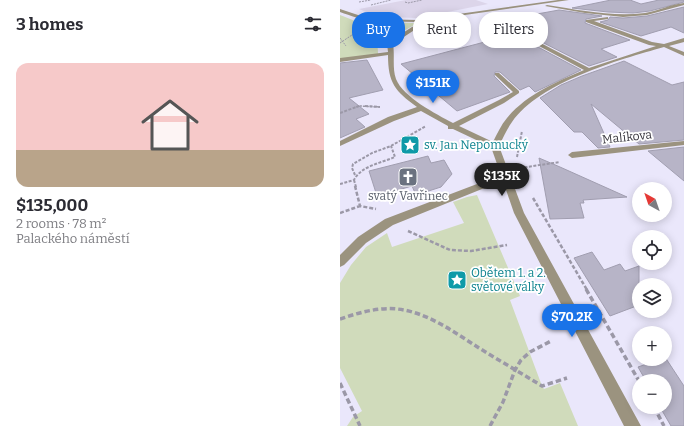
<!DOCTYPE html>
<meta charset="utf-8">
<style>
:root{--surface:#fff;--page:#f2f2f3;--text:#2b2b33;--muted:#7c7c81;--line:#e1e1e2;--accent:#1a73e8}
body{margin:0;font-family:Bitter,serif;background:var(--page);color:var(--text);height:100vh;display:flex;flex-direction:column;font-size:15px;white-space:nowrap}
*{box-sizing:border-box;margin:0}
p{font-size:13px;color:var(--muted)}
.icon{flex:none;width:22px;height:22px;fill:none;stroke:currentColor;stroke-width:2;stroke-linecap:round;stroke-linejoin:round}
.map{position:relative;flex:1;overflow:hidden}
.sheet{display:flex;flex-direction:column;background:var(--surface);width:340px}
.sheet>*{flex:none}
.hud{position:absolute;left:12px;top:12px;width:272px;height:36px;display:flex;gap:8px}
.needle{width:26px;rotate:320deg}
.fabs{position:absolute;left:292px;top:182px;display:grid;gap:8px}
.fabs a{display:grid;place-items:center;width:40px;height:40px;border-radius:50%;background:var(--surface);box-shadow:0 2px 10px #0003;font-size:20px}
.price{position:absolute;translate:-50% -34px;padding:0 9px;border-radius:14px;background:var(--accent);color:#fff;font-size:13px;line-height:26px;filter:drop-shadow(0 1px 2px #0008)}
.price::after{content:'';position:absolute;left:50%;top:24px;width:12px;height:9px;margin-left:-6px;background:inherit;clip-path:polygon(0 0,100% 0,50% 100%)}
.price.active{background:#222;color:#fff}
ul{padding:0;list-style:none}
li{display:grid;align-content:center;gap:8px;height:212px;padding:0 16px}
li+li{border-top:1px solid var(--line)}
li span{display:grid;place-items:center;height:124px;border-radius:12px;color:#555}
li>.icon{margin-inline-start:auto}
span .icon{width:72px;height:72px;fill:#fffc;stroke-width:1}
li b{font-size:17px}
h2{display:flex;justify-content:space-between;align-items:center;height:48px;padding:0 16px;font-size:17px}
.pill{padding:0 14px;border-radius:16px;background:var(--surface);box-shadow:0 2px 10px #0003;font-size:14px;line-height:36px}
.pill.active{background:var(--accent);color:#fff}
main{display:flex;flex:1;min-height:0}
.map>svg:first-child{display:block}
</style>
<main>
<section class="sheet">
<h2>3 homes<svg class="icon" aria-label="filters" viewBox="0 0 24 24"><path d="M4 7h16M4 17h16"/><circle cx="9" cy="7" r="2"/><circle cx="15" cy="17" r="2"/></svg></h2>
<ul>
<li><span style="background:linear-gradient(#f6c9c9 70%,#b9a48a 0)"><svg class="icon" aria-label="home" viewBox="0 0 24 24"><path d="M3 11l9-7 9 7M6 9v11h12V9"/></svg></span><div><b>$135,000</b><p>2 rooms · 78 m²</p><p>Palackého náměstí</p></div></li>
</ul>
</section>
<div class="map">
<svg width="344" height="426" viewBox="0 0 344 426">
<rect width="100%" height="100%" fill="#eae7fb"/>
<path fill="#dcd5ea" d="M66,0H136L148,4L77,18L48,17L42,16L40,13H29L19,9Z"/>
<path fill="#d0dbbb" d="M0,15C22,24 39,28 38,55L0,60Z
M39,22L74,23L76,24L55,36L48,28Z
M137,195L180,296L170,300L202,386L204,389L220,383L238,426H7L13,417L22,411L0,368V283L11,265L26,247L47,233L52,247L124,223L113,202L127,197Z"/>
<path fill="#b7b4c7" stroke="#a19eb0" d="M271,0H290L301,4L319,0H344V2L310,11L293,13L268,12L232,8Z
M344,7V33L331,27L301,36L260,22L268,20L270,17L283,18L307,16Z
M219,10L262,16L246,19L245,23L290,40L261,49L277,57L249,66L188,35L173,24L197,14Z
M166,27L183,39L241,70L195,92L189,86L180,90L160,72H155L154,76L170,92L117,111L61,64L156,39L145,35Z
M27,60L43,90L9,98L29,114L16,119L25,127L0,138V63Z
M284,61L332,85L344,82V140L299,144L251,104L270,147L258,148L242,132H234L200,98L221,85L242,76Z
M344,147V181L308,151Z
M88,156L91,163L104,160L112,174L101,187L76,195L72,186L37,196L29,171Z
M199,158L220,167L287,197L243,200L244,203H240L244,218L210,219Z
M252,252L264,270L280,264L285,271L299,266V305L270,316L234,258Z
M325,357L344,386V426H331L320,407H325V381H306L298,367L321,359H325Z"/>
<g fill="none" stroke-linecap="round" stroke-linejoin="round">
<path stroke="#9b98a7" stroke-width="1" stroke-dasharray="2 1" stroke-linecap="butt" d="M19,2L31,0
M65,2L68,3L82,0
M31,5L51,0
M0,38L6,46
M0,43L18,31"/>
<path stroke="#9b98a7" stroke-width="1.5" stroke-dasharray="2.5 1" stroke-linecap="butt" d="M16,107L20,106L40,107"/>
<path stroke="#9b98a7" stroke-width="2" stroke-dasharray="3 1.5" stroke-linecap="butt" d="M25,106L40,107
M0,113L19,106
M177,157L182,131
M180,168L220,162
M15,175L12,168L13,164L32,153L51,146L86,126
M14,180L16,187
M0,184L14,180C21,166 41,163 55,157L51,146"/>
<path stroke="#9b98a7" stroke-width="2.5" stroke-dasharray="4 2" stroke-linecap="butt" d="M15,186L20,206L36,209
M193,198L247,290
M0,213L20,206
M68,231L110,250L131,251L167,245"/>
<path stroke="#9b98a7" stroke-width="3.5" stroke-dasharray="5.5 3" stroke-linecap="butt" d="M246,289L299,381
M0,319C18,313 38,307 57,309C87,312 114,332 139,348C160,361 181,373 202,386L227,378
M0,383L20,426
M314,407L324,426
M150,426L163,402L175,370L181,360L190,352L211,341"/>
<path fill="#9b937f" fill-rule="evenodd" d="M218,0H229L76,22L32,21L45,29L52,40L72,27L87,22V24L76,29L53,44C55,55 52,68 56,79C63,97 96,114 113,123L159,100L173,92L155,75V73H159L179,91V93L164,103L119,126L153,142C157,134 161,125 167,118C187,94 216,82 244,70L184,38L165,24V22H169L187,36L249,68L316,46L309,45L246,22V20L268,17V19L254,21L312,42L324,44L344,38V42L329,46L344,52V56L324,47C278,60 200,82 172,122C167,129 163,138 159,146L184,213L301,426H284L174,213L164,184L142,189L53,225L26,243L4,265L0,267V255L18,237L45,219L137,184L162,178L151,147L113,129H108V126L81,111L54,121L0,146V141L48,117L77,107C55,91 48,83 48,55L0,62V58L48,52C47,23 21,20 0,12V9L21,16L37,19L76,20Z
M344,3V5L307,15L283,17L245,13L205,6L207,5C239,10 272,17 305,13C318,11 331,4 344,3Z
M344,141V145L232,158L228,155L232,152Z"/>
</g>
<defs>
<symbol id="sight-square" viewBox="-11 -11 22 22"><rect x="-9" y="-9" width="18" height="18" rx="4" fill="#0f9aa8" stroke="#fff"/><path d="M0-6L1.8-2.2L6-1.7L2.9 1.2L3.7 5.4L0 3.3L-3.7 5.4L-2.9 1.2L-6-1.7L-1.8-2.2Z" fill="#fff"/></symbol>
<symbol id="church-square" viewBox="-11 -11 22 22"><rect x="-9" y="-9" width="18" height="18" rx="4" fill="#6b7280" stroke="#fff"/><path d="M-1.2-6h2.4v3.5h3.3v2.4h-3.3V6h-2.4V-.1h-3.3v-2.4h3.3Z" fill="#fff"/></symbol>
</defs>
<g fill-rule="evenodd">
<use href="#sight-square" x="59" y="134" width="22" height="22"/>
<use href="#church-square" x="57" y="166" width="22" height="22"/>
<use href="#sight-square" x="106" y="269" width="22" height="22"/>
</g>
<g text-anchor="middle" dominant-baseline="central" stroke-width="3.5" stroke-linejoin="round" paint-order="stroke">
<g font-size="12" fill="#37353d" stroke="#fff">
<text transform="translate(287 137) rotate(-6)">Malíkova</text>
</g>
<g font-size="12" fill="#0d838f" stroke="#fff" text-anchor="start">
<text x="84" y="145">sv. Jan Nepomucký</text>
<text x="131" y="273">Obětem 1. a 2.<tspan x="131" dy="14">světové války</tspan></text>
</g>
<g font-size="12" fill="#5b616d" stroke="#fff">
<text x="68" y="196">svatý Vavřinec</text>
</g>
</g>
</svg>
<div class="fabs">
<a><svg class="needle" viewBox="-14 -14 28 28"><path d="M0-13l5 13h-10z" fill="#e53935"/><path d="M0 13l5-13h-10z" fill="#7c7c81"/></svg></a>
<a><svg class="icon" aria-label="locate" viewBox="0 0 24 24"><circle cx="12" cy="12" r="6"/><path d="M12 2v4M12 18v4M2 12h4M18 12h4"/></svg></a>
<a><svg class="icon" aria-label="layers" viewBox="0 0 24 24"><path d="M12 4l9 5-9 5-9-5zM3 14l9 5 9-5"/></svg></a>
<a>+</a>
<a>−</a>
</div>
<b class="price" style="left:93px;top:104px">$151K</b>
<b class="price active" style="left:162px;top:197px">$135K</b>
<b class="price" style="left:232px;top:338px">$70.2K</b>
<div class="hud">
<a class="pill active">Buy</a>
<a class="pill">Rent</a>
<a class="pill">Filters</a>
</div>
</div>
</main>
